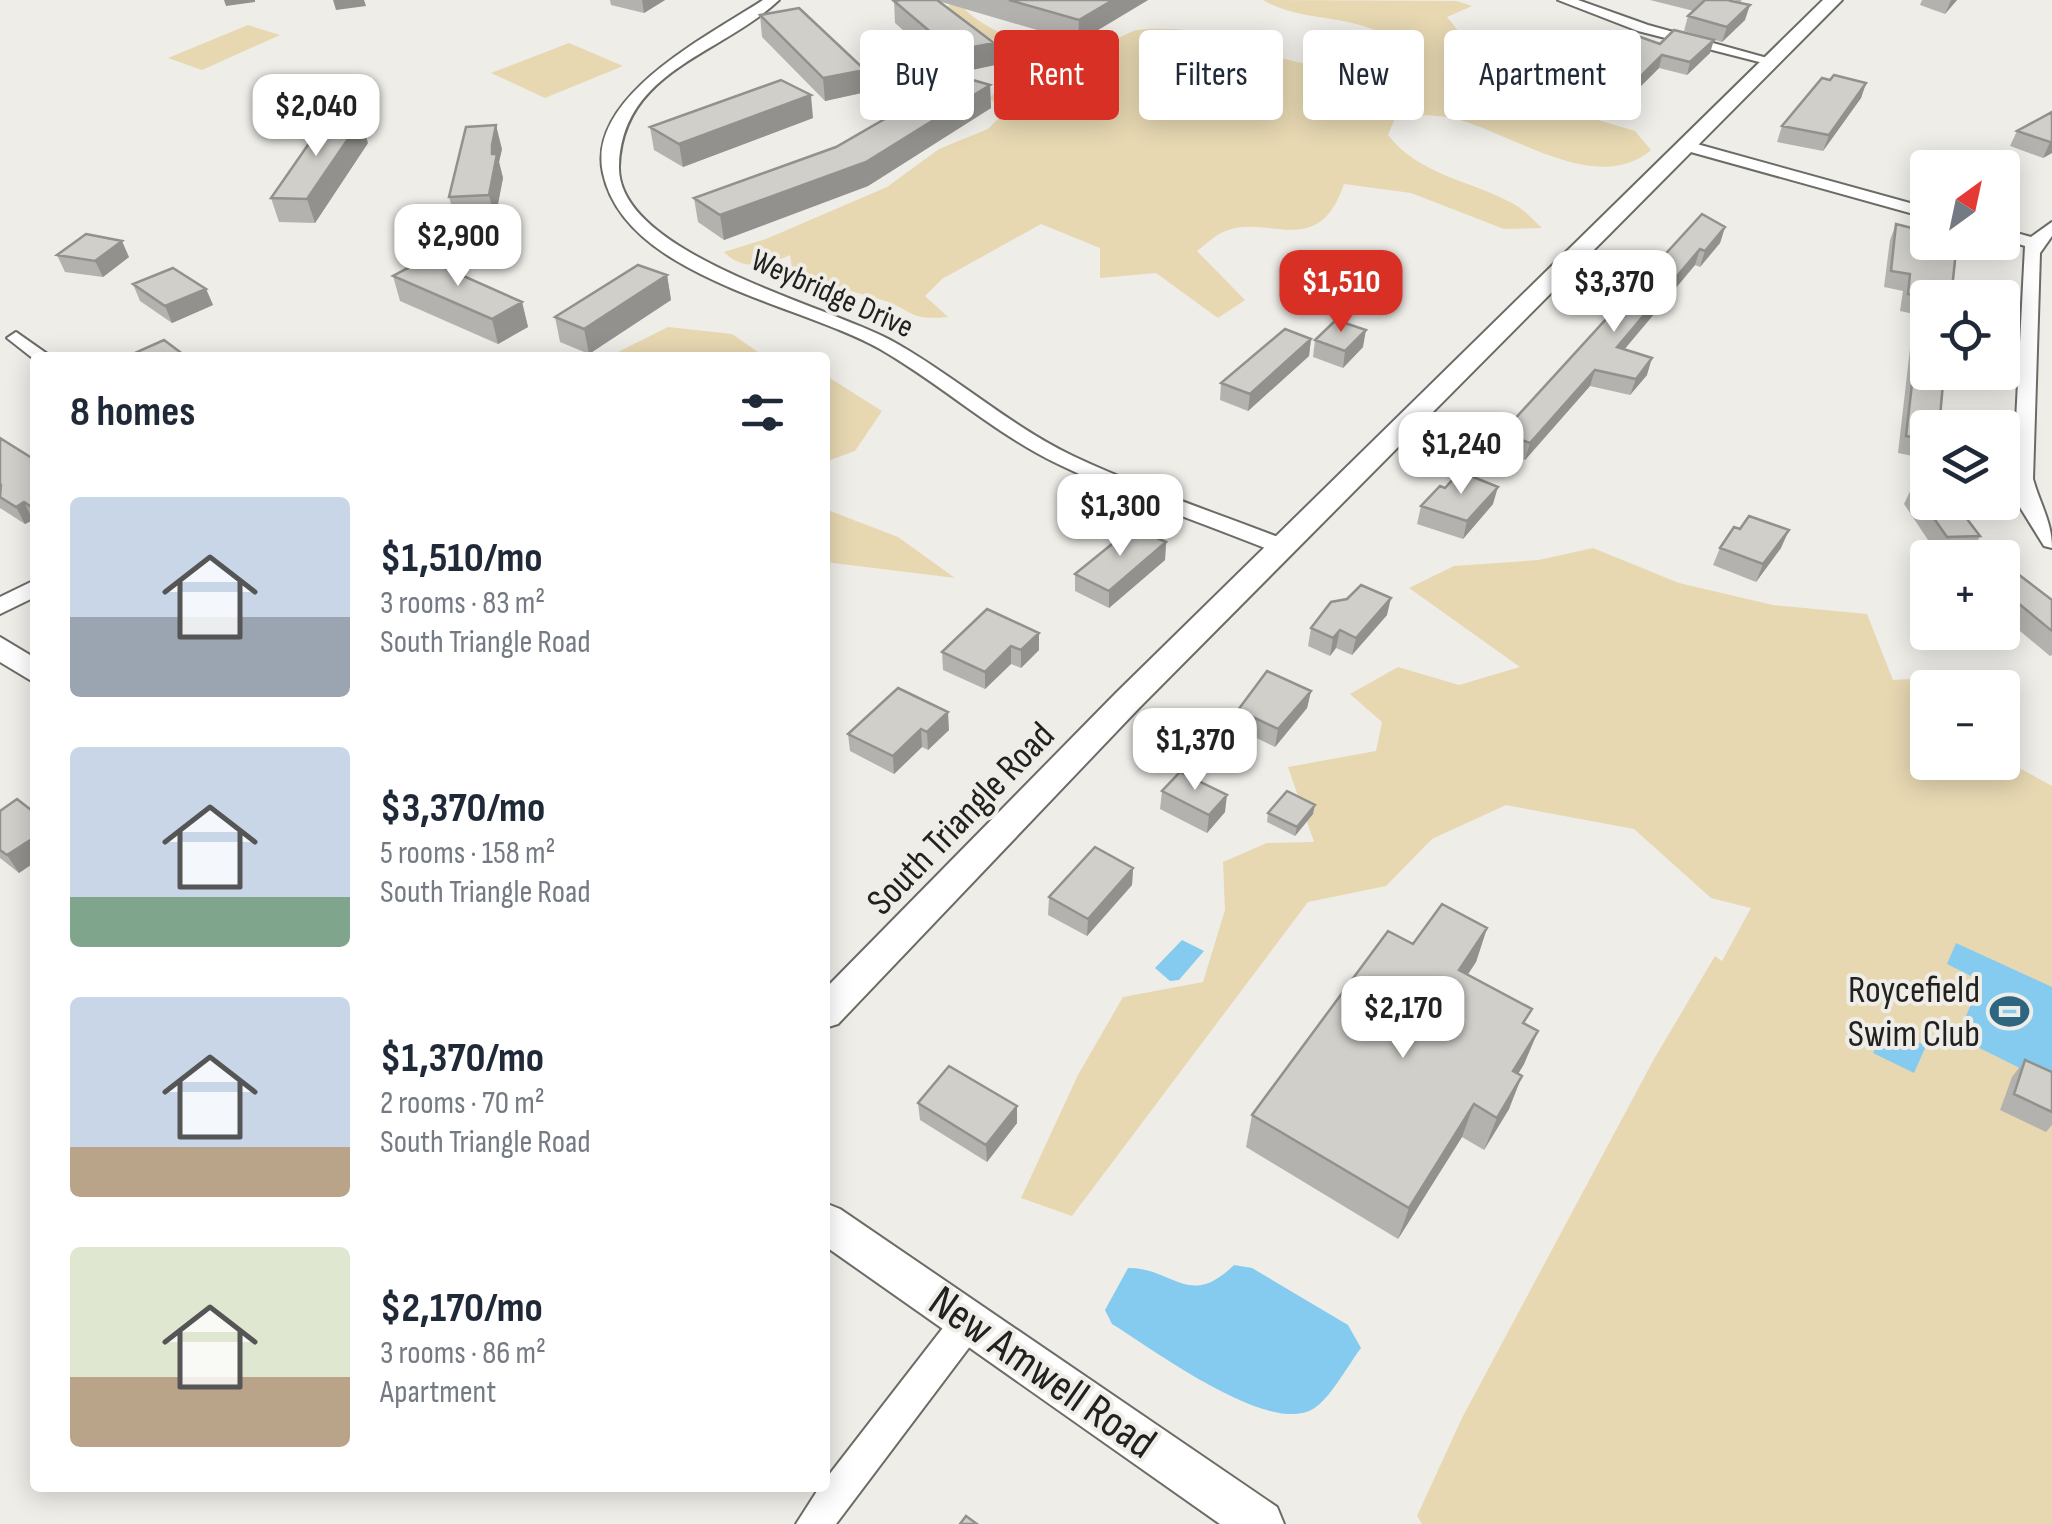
<!DOCTYPE html>
<meta charset="utf-8">
<style>
:root{--surface:#fff;--page:#f6f6f7;--text:#1f2937;--muted:#747a83;--accent:#d93025}
body{margin:0;font-family:"Sofia Sans Condensed",sans-serif;background:var(--page);color:var(--text);height:100vh;display:flex;flex-direction:column;font-size:38px;white-space:nowrap}
*{box-sizing:border-box;margin:0}
p{font-size:32px;color:var(--muted)}
.icon{flex:none;width:55px;height:55px;fill:none;stroke:currentColor;stroke-width:2;stroke-linecap:round;stroke-linejoin:round}
.map{position:relative;flex:1;overflow:hidden}
.panel{position:absolute;left:30px;top:352px;width:800px;height:1140px;display:flex;flex-direction:column;background:var(--surface);border-radius:10px;box-shadow:0 5px 25px #0003}
.panel>*{flex:none}
.hud{position:absolute;left:860px;top:30px;width:950px;height:90px;display:flex;gap:20px}
.needle{width:65px;rotate:33deg}
.fabs{position:absolute;left:1910px;top:150px;display:grid;gap:20px}
.fabs a{display:grid;place-items:center;width:110px;height:110px;border-radius:10px;background:var(--surface);box-shadow:0 5px 25px #0003;font-size:50px}
.price{position:absolute;translate:-50% -85px;padding:0 22px;border-radius:20px;background:#fff;color:#222;font-size:32px;line-height:65px;filter:drop-shadow(0 2px 5px #0008)}
.price::after{content:'';position:absolute;left:50%;top:60px;width:30px;height:22px;margin-left:-15px;background:inherit;clip-path:polygon(0 0,100% 0,50% 100%)}
.price.selected{background:var(--accent);color:#fff}
ul{padding:0;list-style:none}
li{display:flex;align-items:center;gap:30px;height:250px;padding:0 40px}
li span{display:grid;place-items:center;flex:none;width:280px;height:200px;border-radius:10px;color:#555}
li>.icon{margin-inline-start:auto}
span .icon{width:120px;height:120px;fill:#fffc;stroke-width:1}
li b{font-size:42px}
h2{display:flex;justify-content:space-between;align-items:center;height:120px;padding:0 40px;font-size:42px}
.tag{padding:0 35px;border-radius:10px;background:var(--surface);box-shadow:0 5px 25px #0003;font-size:35px;line-height:90px}
.tag.selected{background:var(--accent);color:#fff}
.map>svg:first-child{display:block}
</style>
<div class="map">
<svg width="2052" height="1524" viewBox="0 0 2052 1524">
<rect width="100%" height="100%" fill="#efede8"/>
<path fill="#e7d8b2" d="M1263,0L1457,1L1472,6L1447,17L1464,38L1544,65L1578,71L1567,89L1587,100L1578,114L1635,131L1651,150C1600,194 1520,139 1466,122C1443,114 1420,115 1396,116L1388,135C1419,175 1469,180 1512,203C1523,208 1533,220 1542,228L1504,229L1411,193L1344,184C1318,262 1267,212 1223,232C1214,236 1205,245 1197,251L1245,300L1218,318L1156,273L1100,278V248L1041,224L942,279L925,296L948,317C908,321 914,310 882,300C848,290 824,285 792,269L790,255C768,265 743,272 724,252L766,239L887,187L939,149L988,129L1004,113L990,98L1001,84L1018,86L1062,72L1016,55L944,8L958,1C977,30 1046,55 1081,54C1101,53 1118,35 1137,30C1149,28 1164,29 1176,29C1261,36 1307,97 1396,43C1356,11 1304,25 1263,0Z
M248,25L280,35L202,70L168,58Z
M569,43L623,66L545,98L491,73Z
M668,327L732,334L765,357H608Z
M825,375L882,411L855,451L825,462Z
M825,509L898,537L955,578L825,562Z
M1593,548L1679,583L1773,605L1867,614L1893,680L1982,675V687L1928,688V762L2003,759L2052,786V1524H1422L1417,1516L1462,1418L1654,1059L1715,956L1722,961L1751,908L1711,898L1634,829L1506,805L1432,839L1386,886L1308,902L1072,1216L1021,1198L1078,1075L1123,997L1203,982L1225,910L1223,862L1267,843L1314,842L1288,767L1376,751L1382,722L1350,694L1398,667L1459,685L1520,667L1409,588L1454,566L1539,560Z"/>
<path fill="#85cbef" d="M1182,940L1204,951L1179,980L1170,981L1155,968Z
M1956,943L2052,987V1084L1957,1037L1981,981L1947,964Z
M1885,1026L1926,1046L1914,1073L1873,1053Z
M1234,1265L1252,1268L1348,1325L1361,1348C1348,1365 1331,1398 1313,1409C1269,1436 1151,1348 1112,1324L1105,1310L1128,1268C1173,1267 1188,1310 1234,1265Z"/>
<g fill="none" stroke-linecap="round" stroke-linejoin="round">
<defs>
<path id="minor" d="M763,0H779C721,55 622,70 619,166C616,255 831,306 894,342C955,376 1010,426 1073,456C1143,489 1219,514 1291,542L1294,547L1291,552H1275C1203,523 1128,498 1058,464C995,434 941,384 880,349C800,304 625,277 603,173C586,96 710,35 763,0Z
M1558,0H1578L1648,25L1778,61L1771,65L1638,31Z
M1686,141L1928,208V218L1680,149L1678,146Z
M2052,222V236L2040,253L2033,479C2040,504 2052,522 2052,548L2044,546L2018,504L2013,479L2025,246L2002,239V229L2031,237Z
M16,332L53,358L35,360L7,338Z
M35,580V597L0,614V597Z
M968,1306L980,1311L985,1322L980,1333L836,1524H796L819,1488H825V1480L956,1311Z"/>
<path id="tertiary" d="M1823,0H1842L1138,709L838,1024L825,1028V989L1116,693Z
M0,637L35,658V683L0,662Z
M825,1203L840,1209L1277,1507L1284,1524H1220L825,1246Z"/>
</defs>
<use href="#minor" stroke="#6d6b66" stroke-width="4"/>
<use href="#tertiary" stroke="#6d6b66" stroke-width="4"/>
<use href="#minor" fill="#fff" fill-rule="evenodd"/>
<use href="#tertiary" fill="#fff" fill-rule="evenodd"/>
</g>
<path fill="#b4b2ae" d="M610,0H665L644,13L611,5Z
M901,0H1148L1078,42L938,1L994,43L995,65L953,74L895,23L894,1Z
M1650,0H1742L1739,3L1745,20L1722,42L1684,31L1688,16L1694,11Z
M1922,0H1957L1945,14L1920,5Z
M760,15L865,70L866,92L825,101L762,37Z
M1660,44L1710,53L1687,75L1659,68L1626,101L1580,89L1584,75Z
M1866,83L1861,98L1823,151L1777,142L1782,126Z
M990,85L991,108L868,186L724,240L698,222L694,198L836,147Z
M2052,112V153L2043,158L2010,146L2017,131Z
M813,118L683,167L654,150L650,127Z
M368,143L315,223L279,222L271,198Z
M502,149L499,162L503,178L495,219L456,221L449,197Z
M1896,224L1928,232V459L1898,453L1914,314L1900,311L1903,291L1884,287L1890,240Z
M1725,227L1720,243L1700,267L1695,265L1624,350L1647,375L1630,395L1590,386L1525,460L1498,450L1502,433Z
M57,255L129,257L103,277L65,272Z
M667,275L671,300L589,354L560,342L555,317Z
M393,276L522,302L528,327L498,344L400,301Z
M133,284L206,289L213,305L172,323L140,301Z
M1311,339L1309,356L1248,411L1220,400L1221,383Z
M1315,340L1363,347L1343,368L1313,357Z
M0,438L35,460V521L33,520L25,524L0,508Z
M1461,480L1493,504L1463,539L1417,524L1421,506L1445,488Z
M1912,487L1980,536L1971,554L1938,555L1904,504Z
M1166,542L1165,560L1109,608L1075,591V574Z
M1720,548H1781L1756,582L1713,565Z
M2002,578L2052,600V655L2050,656L2002,616Z
M987,609L1039,650L1021,668L1011,664L985,689L943,670L942,652Z
M1387,615L1352,655L1336,648L1330,656L1308,646L1311,628Z
M898,688L949,730L928,750L922,747L894,774L850,751L848,734Z
M1311,691L1307,708L1275,747L1236,728L1238,710Z
M1162,791L1225,812L1207,833L1160,809Z
M0,811L35,813V862L19,873L0,858Z
M1268,813L1313,814L1295,836L1267,822Z
M1133,868L1132,885L1087,936L1048,915L1049,897Z
M1487,928L1476,962L1468,974L1526,1025L1538,1031L1524,1064L1518,1074L1509,1109L1484,1150L1462,1137L1398,1239L1246,1147L1252,1115L1413,944Z
M2025,1060L2052,1072V1125L2046,1132L2000,1110L2012,1077Z
M918,1103L1017,1123L987,1162L920,1120Z"/>
<path fill="#92918d" d="M224,0H255V2L226,6Z
M333,0H364L366,6L336,10Z
M642,0H665L644,13Z
M1113,0H1148L1078,42L1079,20Z
M1951,0H1957L1945,14Z
M1750,5L1745,20L1722,42L1727,27Z
M1714,40L1710,53L1687,75L1690,62Z
M994,43L995,65L953,74V51Z
M1662,55L1659,68L1626,101L1629,88Z
M865,70L866,92L825,101L823,78Z
M1866,83L1861,98L1823,151L1829,135Z
M990,85L991,108L868,186L724,240L720,215Z
M811,95L813,118L683,167L679,144Z
M361,120L368,143L315,223L307,199Z
M496,125L502,149L499,162L503,178L495,219L489,195L492,154V145Z
M2052,141V153L2043,158L2050,142Z
M1725,227L1720,243L1700,267L1705,251Z
M122,241L129,257L103,277L95,261Z
M1700,249L1695,265L1612,364L1617,347Z
M667,275L671,300L589,354L584,329Z
M206,289L213,305L172,323L165,306Z
M522,302L528,327L498,344L492,319Z
M1366,330L1363,347L1343,368L1345,351Z
M1311,339L1309,356L1248,411L1250,394Z
M1652,358L1647,375L1630,395L1636,379Z
M1595,370L1590,386L1525,460L1530,443Z
M1498,487L1493,504L1463,539L1467,521Z
M24,502L33,520L25,524L16,507Z
M1789,530L1781,548L1756,582L1763,564Z
M1166,542L1165,560L1109,608V591Z
M1391,598L1387,615L1352,655L1356,638Z
M1340,630L1336,648L1330,656L1333,638Z
M1039,633V650L1021,668V650Z
M1011,646V664L985,689V672Z
M1311,691L1307,708L1275,747L1278,729Z
M948,712L949,730L928,750L927,732Z
M921,729L922,747L894,774L893,756Z
M1227,795L1225,812L1207,833L1209,815Z
M1315,805L1313,814L1295,836L1297,827Z
M35,837V862L19,873L7,855Z
M1133,868L1132,885L1087,936L1088,919Z
M1487,928L1476,962L1449,1003L1459,970Z
M1538,1031L1524,1064L1500,1104L1513,1071Z
M1522,1076L1509,1109L1484,1150L1497,1118Z
M1474,1104L1462,1137L1398,1239L1409,1208Z
M1017,1106V1123L987,1162L986,1145Z"/>
<path fill="#d1cfca" stroke="#92918d" stroke-width="2.5" d="M901,0H937L994,43L953,51L894,1Z
M1009,0H1113L1079,20Z
M1705,0H1732L1731,1L1750,5L1727,27L1688,16Z
M799,8L865,70L823,78L760,15Z
M1674,30L1714,40L1690,62L1662,55L1629,88L1584,75L1632,34L1660,44Z
M1834,75L1866,83L1829,135L1782,126L1822,78L1830,80Z
M959,76L990,85L866,162L720,215L694,198L836,147Z
M781,80L811,95L679,144L650,127Z
M2052,112V141L2050,142L2017,131Z
M326,119L361,120L307,199L271,198Z
M496,125L492,145V154H497L489,195L449,197L466,127Z
M1702,214L1725,227L1705,251L1700,249L1617,347L1652,358L1636,379L1595,370L1530,443L1502,433Z
M1896,224L1928,232V242H1957L1951,298H1928V372H1944L1939,428H1928V440L1906,436L1922,297L1908,294L1910,274L1891,271Z
M86,234L122,241L95,261L57,255Z
M425,259L522,302L492,319L393,276Z
M638,265L667,275L584,329L555,317Z
M173,268L206,289L165,306L133,284Z
M1336,320L1366,330L1345,351L1315,340Z
M1285,329L1311,339L1250,394L1221,383Z
M164,340L188,358H145L137,352Z
M0,438L35,460V507L33,508L24,502L16,507L0,497L1,485L0,484Z
M1466,474L1498,487L1467,521L1421,506L1440,486L1445,488L1455,477L1461,480Z
M1912,487H1928V502H1954L1980,536L1947,537Z
M1749,516L1789,530L1763,564L1720,548L1734,527L1740,529Z
M1133,527L1166,542L1109,591L1075,574Z
M2018,574L2052,600V631L2002,590V578Z
M1361,585L1391,598L1356,638L1340,630L1333,638L1311,628L1331,602L1347,599Z
M987,609L1039,633L1021,650L1011,646L985,672L942,652Z
M1267,671L1311,691L1278,729L1238,710Z
M898,688L948,712L927,732L921,729L893,756L848,734Z
M1180,772L1227,795L1209,815L1162,791Z
M1287,791L1315,805L1297,827L1268,813Z
M17,799L35,813V837L7,855L0,850V811Z
M1095,847L1133,868L1088,919L1049,897Z
M1442,904L1487,928L1459,970L1532,1009L1523,1023L1538,1031L1513,1071L1522,1076L1497,1118L1474,1104L1409,1208L1252,1115L1388,931L1413,944Z
M2025,1060L2052,1072V1112L2014,1094Z
M949,1066L1017,1106L986,1145L918,1103Z
M966,1516L977,1524H960Z"/>
<defs>
<symbol id="stadium-bare" viewBox="-9 -9 18 18"><path d="M0-5a6.5 5 0 1 0 0 10a6.5 5 0 1 0 0-10ZM-3.5-1.8h7v3.6h-7Z" fill="#2e6580" stroke="#efede8" stroke-width="2.5" paint-order="stroke"/></symbol>
</defs>
<g fill-rule="evenodd">
<use href="#stadium-bare" x="1982" y="984" width="55" height="55"/>
</g>
<g text-anchor="middle" dominant-baseline="central" stroke-width="8" stroke-linejoin="round" paint-order="stroke">
<g font-size="32" fill="#22211f" stroke="#efede8">
<text transform="translate(832 294) rotate(24)">Weybridge Drive</text>
</g>
<g font-size="38" fill="#22211f" stroke="#efede8">
<text transform="translate(961 819) rotate(-46)">South Triangle Road</text>
</g>
<g font-size="38" fill="#22211f" stroke="#efede8" text-anchor="end">
<text x="1980" y="990">Roycefield<tspan x="1980" dy="44">Swim Club</tspan></text>
</g>
<g font-size="45" fill="#22211f" stroke="#efede8">
<text transform="translate(1042 1373) rotate(35)">New Amwell Road</text>
</g>
</g>
</svg>
<div class="fabs">
<a><svg class="needle" viewBox="-14 -14 28 28"><path d="M0-13l5 13h-10z" fill="#e53935"/><path d="M0 13l5-13h-10z" fill="#747a83"/></svg></a>
<a><svg class="icon" aria-label="locate" viewBox="0 0 24 24"><circle cx="12" cy="12" r="6"/><path d="M12 2v4M12 18v4M2 12h4M18 12h4"/></svg></a>
<a><svg class="icon" aria-label="layers" viewBox="0 0 24 24"><path d="M12 4l9 5-9 5-9-5zM3 14l9 5 9-5"/></svg></a>
<a>+</a>
<a>−</a>
</div>
<b class="price" style="left:316px;top:159px">$2,040</b>
<b class="price" style="left:458px;top:289px">$2,900</b>
<b class="price selected" style="left:1341px;top:335px">$1,510</b>
<b class="price" style="left:1614px;top:335px">$3,370</b>
<b class="price" style="left:1461px;top:497px">$1,240</b>
<b class="price" style="left:1120px;top:559px">$1,300</b>
<b class="price" style="left:1195px;top:793px">$1,370</b>
<b class="price" style="left:1403px;top:1061px">$2,170</b>
<div class="hud">
<a class="tag">Buy</a>
<a class="tag selected">Rent</a>
<a class="tag">Filters</a>
<a class="tag">New</a>
<a class="tag">Apartment</a>
</div>
<section class="panel">
<h2>8 homes<svg class="icon" aria-label="filters" viewBox="0 0 24 24"><path d="M4 7h16M4 17h16"/><circle cx="9" cy="7" r="2"/><circle cx="15" cy="17" r="2"/></svg></h2>
<ul>
<li><span style="background:linear-gradient(#c9d6e8 60%,#9aa5b1 0)"><svg class="icon" aria-label="home" viewBox="0 0 24 24"><path d="M3 11l9-7 9 7M6 9v11h12V9"/></svg></span><div><b>$1,510/mo</b><p>3 rooms · 83 m²</p><p>South Triangle Road</p></div></li>
<li><span style="background:linear-gradient(#c9d6e8 75%,#7fa58c 0)"><svg class="icon" aria-label="home" viewBox="0 0 24 24"><path d="M3 11l9-7 9 7M6 9v11h12V9"/></svg></span><div><b>$3,370/mo</b><p>5 rooms · 158 m²</p><p>South Triangle Road</p></div></li>
<li><span style="background:linear-gradient(#c9d6e8 75%,#b9a48a 0)"><svg class="icon" aria-label="home" viewBox="0 0 24 24"><path d="M3 11l9-7 9 7M6 9v11h12V9"/></svg></span><div><b>$1,370/mo</b><p>2 rooms · 70 m²</p><p>South Triangle Road</p></div></li>
<li><span style="background:linear-gradient(#dfe7d0 65%,#b9a48a 0)"><svg class="icon" aria-label="home" viewBox="0 0 24 24"><path d="M3 11l9-7 9 7M6 9v11h12V9"/></svg></span><div><b>$2,170/mo</b><p>3 rooms · 86 m²</p><p>Apartment</p></div></li>
</ul>
</section>
</div>
